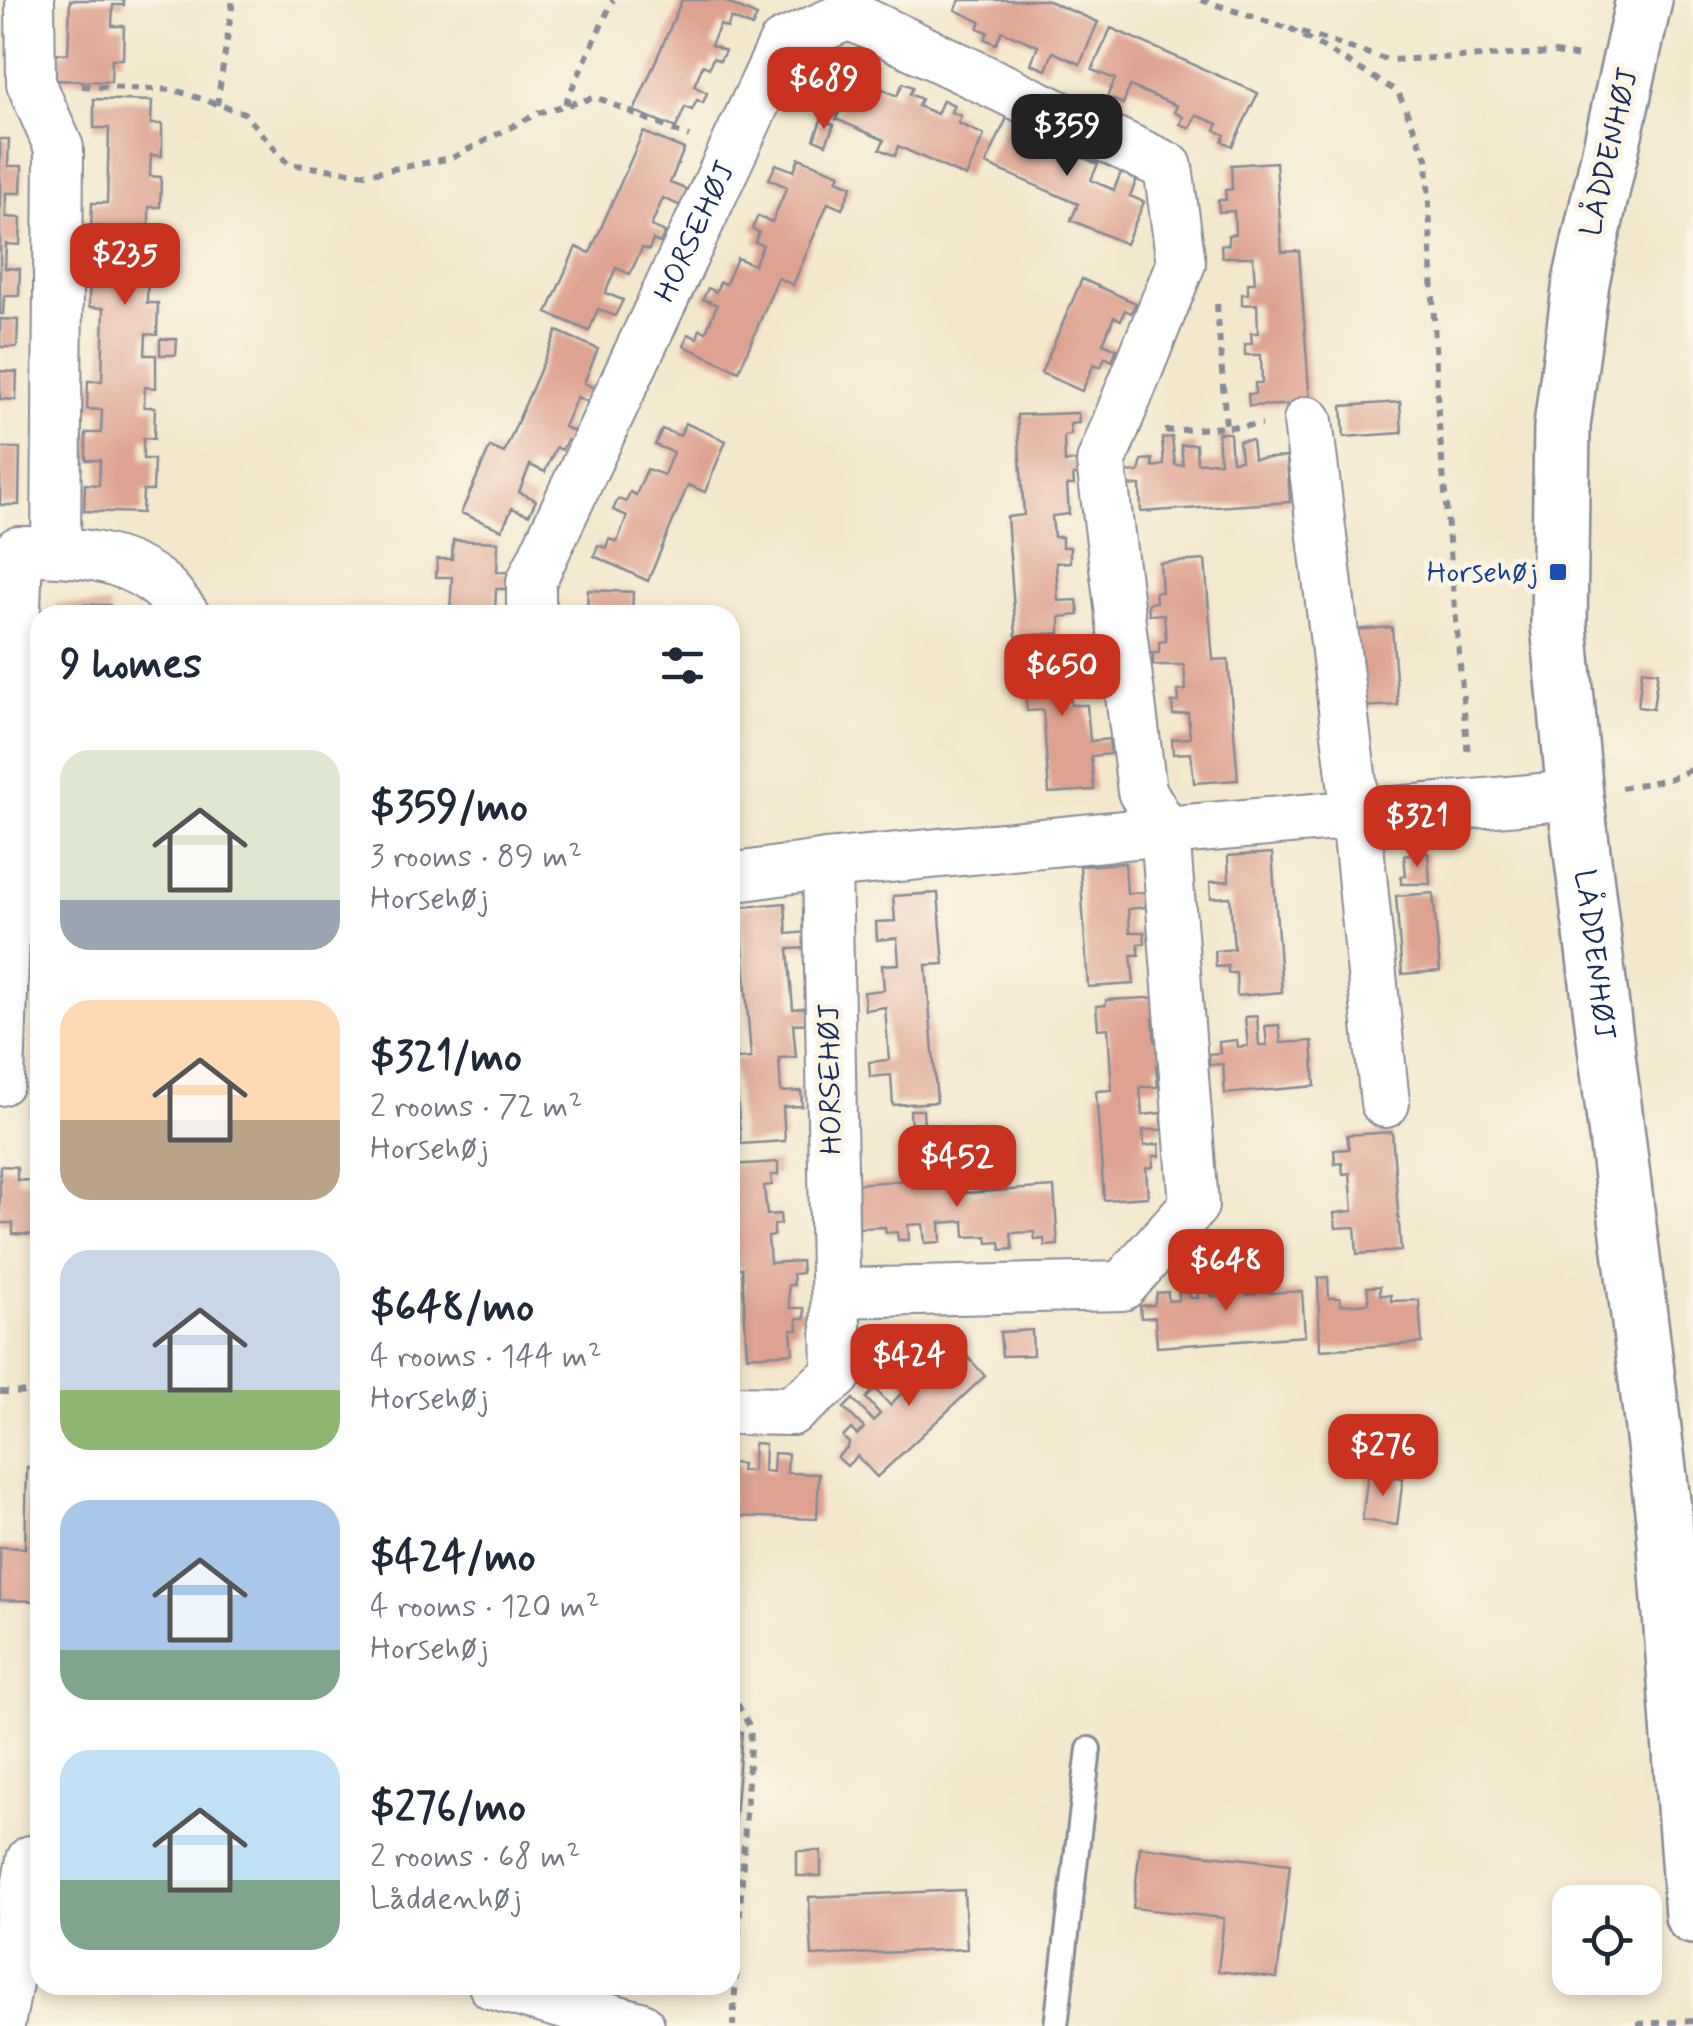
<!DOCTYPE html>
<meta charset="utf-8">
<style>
:root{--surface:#fff;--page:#f2f2f3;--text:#1f2937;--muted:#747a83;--accent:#c8321e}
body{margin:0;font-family:Mynerve,sans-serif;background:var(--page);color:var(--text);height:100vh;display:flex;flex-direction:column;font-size:38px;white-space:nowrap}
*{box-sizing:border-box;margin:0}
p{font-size:32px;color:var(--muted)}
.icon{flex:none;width:55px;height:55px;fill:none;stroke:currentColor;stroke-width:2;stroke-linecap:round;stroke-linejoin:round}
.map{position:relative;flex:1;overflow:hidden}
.details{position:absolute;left:30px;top:605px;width:710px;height:1390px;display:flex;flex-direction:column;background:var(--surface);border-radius:30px;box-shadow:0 5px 15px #0003}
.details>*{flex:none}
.fabs{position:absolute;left:1552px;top:1885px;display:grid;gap:20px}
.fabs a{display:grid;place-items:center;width:110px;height:110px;border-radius:20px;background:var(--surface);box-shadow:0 5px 15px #0003;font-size:50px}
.price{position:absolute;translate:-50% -85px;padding:0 22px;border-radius:20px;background:var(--accent);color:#fff;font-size:32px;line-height:65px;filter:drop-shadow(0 2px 5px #0008)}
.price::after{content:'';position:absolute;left:50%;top:60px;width:30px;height:22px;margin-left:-15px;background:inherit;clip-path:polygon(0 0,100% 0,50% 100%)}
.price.active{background:#222;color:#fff}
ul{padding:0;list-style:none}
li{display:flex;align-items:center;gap:30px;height:250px;padding:0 30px}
li span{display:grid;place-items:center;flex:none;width:280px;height:200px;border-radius:30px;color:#555}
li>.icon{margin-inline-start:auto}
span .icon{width:120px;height:120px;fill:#fffc;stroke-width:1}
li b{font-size:42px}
h2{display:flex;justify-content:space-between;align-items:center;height:120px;padding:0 30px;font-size:42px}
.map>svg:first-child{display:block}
</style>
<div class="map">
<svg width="1693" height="2026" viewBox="0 0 1693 2026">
<rect width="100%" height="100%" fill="#fcf5e5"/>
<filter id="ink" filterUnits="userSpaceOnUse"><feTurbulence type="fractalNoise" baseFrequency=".01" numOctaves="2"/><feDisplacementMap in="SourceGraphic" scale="20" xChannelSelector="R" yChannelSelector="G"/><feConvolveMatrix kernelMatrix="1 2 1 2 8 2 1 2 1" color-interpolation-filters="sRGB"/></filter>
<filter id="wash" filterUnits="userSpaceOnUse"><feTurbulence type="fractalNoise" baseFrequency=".0048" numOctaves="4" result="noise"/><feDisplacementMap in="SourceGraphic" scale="40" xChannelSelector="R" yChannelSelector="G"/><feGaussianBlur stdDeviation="2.25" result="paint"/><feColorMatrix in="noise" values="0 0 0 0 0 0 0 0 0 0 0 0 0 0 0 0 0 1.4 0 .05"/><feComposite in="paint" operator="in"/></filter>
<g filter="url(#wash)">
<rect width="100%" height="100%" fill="#f3e8cc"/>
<g id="blocks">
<path fill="#dda290" d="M70,0H124V5H113L112,26H124L123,59H112L111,82L53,80L54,53L68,54Z
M682,0H722L757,16L752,27L731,18L727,28L720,25L711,45L725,51L720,61L713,58L709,68L703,65L694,86L707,93L703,103L697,100L692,110L685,107L676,128L634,111Z
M960,0H1046L1098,22L1080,64L1053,52L1046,70L1031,64L1038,46L1002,31L996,44L985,39L988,32L978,28L981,22L955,10Z
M1111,28L1258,93L1232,146L1222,141L1225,135L1215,130L1218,124L1196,115L1190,128L1180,124L1183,117L1174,112L1177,106L1130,86L1123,104L1107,97L1115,79L1092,70Z
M815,64L837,73L826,101L804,92Z
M860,64L872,70L869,77L879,81L876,86L897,96L903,83L913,87L910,94L921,99L918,106L937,114L943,100L954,105L951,112L961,116L958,123L984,135L966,177L898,146L895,156L880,149L884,140L836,119Z
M94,99L152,101L151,124H162V156L151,155L150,176L161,177L160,207H149V227H159L158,258H148L147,303H158L157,335L146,334L145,355H156V388L145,387L144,407H155L154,439L143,438V459H154L153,491H143L142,513L84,511L85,484L99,485L100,460H86V433H101L102,410L87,409L88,381H102L104,308L89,307L90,254H105L106,230H91L92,203H107L109,128H94Z
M1010,111L1028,125L1025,132L1051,144L1057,130L1075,146L1072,153L1098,164L1091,180L1114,190L1121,172L1137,179L1130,196L1144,202L1126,244L1071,220L1078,204L986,164Z
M821,120L834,125L826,144L814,139Z
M643,132L684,149L670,183L688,190L681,206L663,198L651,226L665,232L660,243L653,240L649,250L642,248L630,274L616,268L605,293L623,300L615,316L598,309L589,331L547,313L576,247L590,253Z
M0,139H9L8,166H22L21,193H6V217L21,218L20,245L6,244L5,268L20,269L19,296H4L3,314H0Z
M799,158L840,174L837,180L852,186L842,209L828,203L793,285L778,278L739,371L684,346L688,334L697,338L700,329L706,332L717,305L703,299L708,288L716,292L720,282L726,284L737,258L754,265L763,245L755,242L759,232L752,229L758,216L772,222L787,187L769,179L776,164L794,171Z
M1276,162L1282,252L1299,251L1310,404L1249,406L1248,394H1255V383H1262L1261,355H1245V344H1252L1251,333H1258L1257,304L1242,305V294H1248V283H1255L1253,257H1222L1221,245H1229L1228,235L1235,234L1234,211L1219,212L1218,200H1226L1225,190L1232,189L1231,165Z
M1082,279L1136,303L1131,313L1125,310L1121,320L1114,317L1103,343L1117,349L1112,361L1105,357L1101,367L1094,364L1082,391L1041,373Z
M0,319L18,320L17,347H0Z
M557,331L598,349L584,383L601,391L595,405L577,397L564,427L578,433L574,443L567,440L562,450L556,447L545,472L530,465L519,492L536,500L529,515L512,508L502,530L461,513L490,447L504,453Z
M160,339H177L176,355H160Z
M0,371L17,372L16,400L0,399Z
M1400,402L1402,433L1344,437L1342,406Z
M1078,413L1079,423L1070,424L1071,435L1064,436L1065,462L1081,461L1082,475H1073L1074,485H1067L1069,514L1052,516L1054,537H1062V547H1070V562L1056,563L1058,601L1077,600L1079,615L1060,617V633L1016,636L1007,517L1024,515L1017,415Z
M685,423L726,441L705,492L688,485L648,581L594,556L598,545L606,548L609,539L617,542L627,516L613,510L618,499L626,502L630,492L636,495L647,469L664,475L673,452L655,445L662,429L680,436Z
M1218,433H1230L1232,461L1241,460L1239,441L1252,440L1254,459L1287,457L1290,502L1141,512L1140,485L1125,486L1124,472H1139L1142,460L1152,459L1153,467L1164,465L1162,438L1172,437L1175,465H1183L1181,445L1196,444L1197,463L1220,462Z
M0,448H20L19,505H0Z
M453,540L498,542L497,572H516L515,589H496L495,615H450L452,577H436L437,559H452Z
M1205,560L1213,660L1228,659L1238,780L1194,783L1191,753L1173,754L1172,739L1190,738L1188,713L1173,715L1172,702H1179L1178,691L1186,690L1184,665H1153V653H1159V642L1166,641L1164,614L1149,615L1148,603L1156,602L1155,592H1162L1160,563Z
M588,590L633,592L632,615H587Z
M56,604L110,605L109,615H56Z
M1392,627L1398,705L1360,707L1355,630Z
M1067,646L1068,670L1076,669V679L1084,678L1086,694L1070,695L1071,705H1087L1090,741L1109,739L1111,754L1091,756L1094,790L1049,793L1043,710L1027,711L1022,649Z
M1642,670L1658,672L1653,709L1638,707Z
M1272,853L1282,992L1237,996L1236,973H1228V966L1216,967L1215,951L1234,949L1230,897L1211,898L1210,882L1229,881L1228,856Z
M1428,853L1430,884H1401V876L1406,875L1404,855Z
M1125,863L1127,893L1146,892L1147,907L1128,909L1130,932H1144L1145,943L1138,944L1139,955H1131L1134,984L1088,987L1080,866Z
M938,893L944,964L926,965L937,1102L893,1105L891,1075L870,1077L869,1062L889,1060L885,1007L865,1010L864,992L884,990L882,965L899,964L897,938L877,940L876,922L895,921L893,896Z
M1433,893L1440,971L1402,974L1396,896Z
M785,903L787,934L807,932L808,948L788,949L793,1009L812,1007L813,1023L793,1024L796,1057L779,1058L781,1092L801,1091L802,1106L783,1107L785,1141L741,1144L734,1059L751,1058L740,907Z
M1166,997L1160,1019H1153L1155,1042H1169L1163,1065H1156L1158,1087H1140L1142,1115L1161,1113L1162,1130H1143L1144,1146L1159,1144L1160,1156H1153V1167L1146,1168L1148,1197L1104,1200L1096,1091L1112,1090L1108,1028L1098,1029L1096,1006L1106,1005V1000Z
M1257,1016L1259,1045H1267L1265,1026L1279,1025L1281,1043L1312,1041L1315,1086L1225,1094L1223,1064L1209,1065L1208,1054L1220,1053L1219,1042L1237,1040L1238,1047L1248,1046L1245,1017Z
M30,1107L40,1108V1133H28Z
M910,1110H923L924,1128L911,1129Z
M1392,1132L1401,1251L1357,1254L1355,1227L1336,1228L1334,1213L1353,1211L1350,1173L1343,1174L1342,1163L1335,1164L1334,1150L1349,1149L1347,1135Z
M778,1162V1175H771L772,1185L764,1186L767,1215L780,1214L781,1224L774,1225V1236L768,1237L770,1263L801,1261L802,1273L793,1274L794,1285H788L790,1308H804L805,1318H797L798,1330H791L793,1353L747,1356L742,1268H730V1165Z
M0,1166L17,1167V1180L40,1181V1235L13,1234V1223H0Z
M965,1176L966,1193L1054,1187L1058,1245L1045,1246L1044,1239L1035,1240L1034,1232L1011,1233L1013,1249L1001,1250L1000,1242L988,1243L987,1236L965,1237L964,1221L940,1223L941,1242L925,1243L923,1224L908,1225L909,1240H898L897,1232L886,1233L885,1227L858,1228L855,1184Z
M1234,1266H1245L1247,1295L1256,1294L1255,1275L1267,1274L1269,1293L1302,1291L1305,1336L1157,1347L1155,1317L1141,1318L1140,1306L1154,1305L1157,1293L1168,1292V1301L1179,1300L1178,1272L1188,1271L1190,1298H1198L1197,1279H1210L1212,1297L1236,1295Z
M1328,1277L1329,1298H1340V1305L1369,1303L1367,1287L1380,1286V1295H1391V1301L1419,1300L1422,1343L1320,1350L1318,1278Z
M1032,1330L1033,1355L1002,1356L1000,1332Z
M955,1343L985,1376L877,1477L857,1456L847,1466L837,1457L848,1447L849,1443L843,1437L851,1429L857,1435L864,1428L844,1408L853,1399L873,1421L880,1414L866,1398L875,1389L890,1405L907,1388L888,1367L896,1360L915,1381L922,1375L908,1360L917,1352L931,1366Z
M754,1443L765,1444L764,1471L773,1472L774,1453L788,1454L787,1473L819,1474L817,1519L730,1516V1463L742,1464L741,1471H752Z
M27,1467L40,1468V1601L0,1600V1547L25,1548Z
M1368,1474L1403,1478L1397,1525L1362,1520Z
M730,1731L742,1732L733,1841H730Z
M1140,1847L1290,1864L1277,1978L1218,1971L1224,1918L1133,1908Z
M797,1851H821V1876H797Z
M964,1890L967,1949L812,1956L809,1897Z"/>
</g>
</g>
<g filter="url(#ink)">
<use href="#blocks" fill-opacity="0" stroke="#878c95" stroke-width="2.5"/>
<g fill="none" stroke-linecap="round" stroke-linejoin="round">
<defs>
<path id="lane" d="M1056,2026L1089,1749"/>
<g id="street">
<path d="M30,0L31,83L59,148L56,551"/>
<path d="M1308,421L1356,816L1385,1103"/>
<path d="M25,551C72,551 121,554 160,585C169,592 177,605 185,615"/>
<path id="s1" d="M531,615V582L783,44L849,15L1168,167L1181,263L1101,462L1142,791L1165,831L1194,1205L1122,1286L836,1293"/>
<path d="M730,878L827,864L1165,831L1575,795"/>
<path d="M0,1081L18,551"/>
<path d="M730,1410L791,1411L837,1375L827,864"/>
<path d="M493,1985L640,2026"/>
<path d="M0,2025L31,1860"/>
</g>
<g id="secondary">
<path id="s2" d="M1644,0L1581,282L1562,426L1559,625L1575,795L1664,1518L1693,1916"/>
</g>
</defs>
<use href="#lane" stroke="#878c95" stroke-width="28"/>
<use href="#street" stroke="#878c95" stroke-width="52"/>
<use href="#secondary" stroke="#878c95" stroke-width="60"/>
<path stroke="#878c95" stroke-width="6" stroke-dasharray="8 8" stroke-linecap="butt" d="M1201,0L1290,29
M1290,28L1398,92L1427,158L1438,414L1468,757
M1302,32L1388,60L1555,53L1580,57
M82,86L174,90L244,113L288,164L366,174L452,158L538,113L596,97L689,137
M565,104L613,0
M217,105L233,0
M1217,304L1226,427
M1165,431L1262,425
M1621,788L1669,779L1693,769
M0,1392L40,1393
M730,1690L751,1729L733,2026
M1637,2024L1693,2021"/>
<use href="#lane" stroke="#fff" stroke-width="22"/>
<use href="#street" stroke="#fff" stroke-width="48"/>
<use href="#secondary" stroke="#fff" stroke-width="55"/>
</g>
</g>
<rect fill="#1a4fb4" stroke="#fcf5e5" stroke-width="4" x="1548" y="562" width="20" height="20" rx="5"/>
<g text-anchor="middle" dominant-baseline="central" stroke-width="10" stroke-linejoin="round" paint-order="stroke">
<g font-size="30" fill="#1b2f5e" stroke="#fcf5e5">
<text transform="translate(1610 152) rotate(-77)">LÅDDENHØJ</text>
<text stroke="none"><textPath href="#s1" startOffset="420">HORSEHØJ</textPath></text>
<text stroke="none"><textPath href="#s2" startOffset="965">LÅDDENHØJ</textPath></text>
<text transform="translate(831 1079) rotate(-91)">HORSEHØJ</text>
</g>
<g font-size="30" fill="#164399" stroke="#fcf5e5" text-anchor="end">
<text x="1538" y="572">Horsehøj</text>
</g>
</g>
</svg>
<div class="fabs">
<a><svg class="icon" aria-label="locate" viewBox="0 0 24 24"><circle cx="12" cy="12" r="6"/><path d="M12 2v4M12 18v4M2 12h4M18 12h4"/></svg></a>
</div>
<b class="price" style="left:824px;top:132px">$689</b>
<b class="price active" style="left:1067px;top:179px">$359</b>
<b class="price" style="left:125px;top:308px">$235</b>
<b class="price" style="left:1062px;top:719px">$650</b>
<b class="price" style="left:1417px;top:870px">$321</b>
<b class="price" style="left:957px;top:1210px">$452</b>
<b class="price" style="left:1226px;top:1314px">$648</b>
<b class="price" style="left:909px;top:1409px">$424</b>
<b class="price" style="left:1383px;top:1499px">$276</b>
<section class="details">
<h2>9 homes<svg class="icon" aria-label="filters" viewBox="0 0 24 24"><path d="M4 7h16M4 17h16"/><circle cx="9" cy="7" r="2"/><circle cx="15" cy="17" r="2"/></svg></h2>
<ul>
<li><span style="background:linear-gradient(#dfe7d0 75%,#9aa5b1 0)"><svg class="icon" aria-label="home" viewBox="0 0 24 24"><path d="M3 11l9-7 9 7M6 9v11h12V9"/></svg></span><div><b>$359/mo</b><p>3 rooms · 89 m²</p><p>Horsehøj</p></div></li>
<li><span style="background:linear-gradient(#ffd9b3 60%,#b9a48a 0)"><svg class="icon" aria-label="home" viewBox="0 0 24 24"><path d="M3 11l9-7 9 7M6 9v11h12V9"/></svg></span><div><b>$321/mo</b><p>2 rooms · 72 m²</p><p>Horsehøj</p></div></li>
<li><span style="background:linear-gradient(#c9d6e8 70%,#8fb573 0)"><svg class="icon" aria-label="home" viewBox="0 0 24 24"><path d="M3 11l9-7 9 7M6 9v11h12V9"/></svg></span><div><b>$648/mo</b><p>4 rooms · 144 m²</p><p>Horsehøj</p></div></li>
<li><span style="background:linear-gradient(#a9c7e8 75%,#7fa58c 0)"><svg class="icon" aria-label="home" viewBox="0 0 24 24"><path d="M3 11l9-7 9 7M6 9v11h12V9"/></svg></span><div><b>$424/mo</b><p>4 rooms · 120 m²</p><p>Horsehøj</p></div></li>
<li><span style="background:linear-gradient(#bfe0f5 65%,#7fa58c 0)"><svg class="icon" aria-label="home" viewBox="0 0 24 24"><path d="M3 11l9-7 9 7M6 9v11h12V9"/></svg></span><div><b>$276/mo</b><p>2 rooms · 68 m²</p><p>Låddenhøj</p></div></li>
</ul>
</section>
</div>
